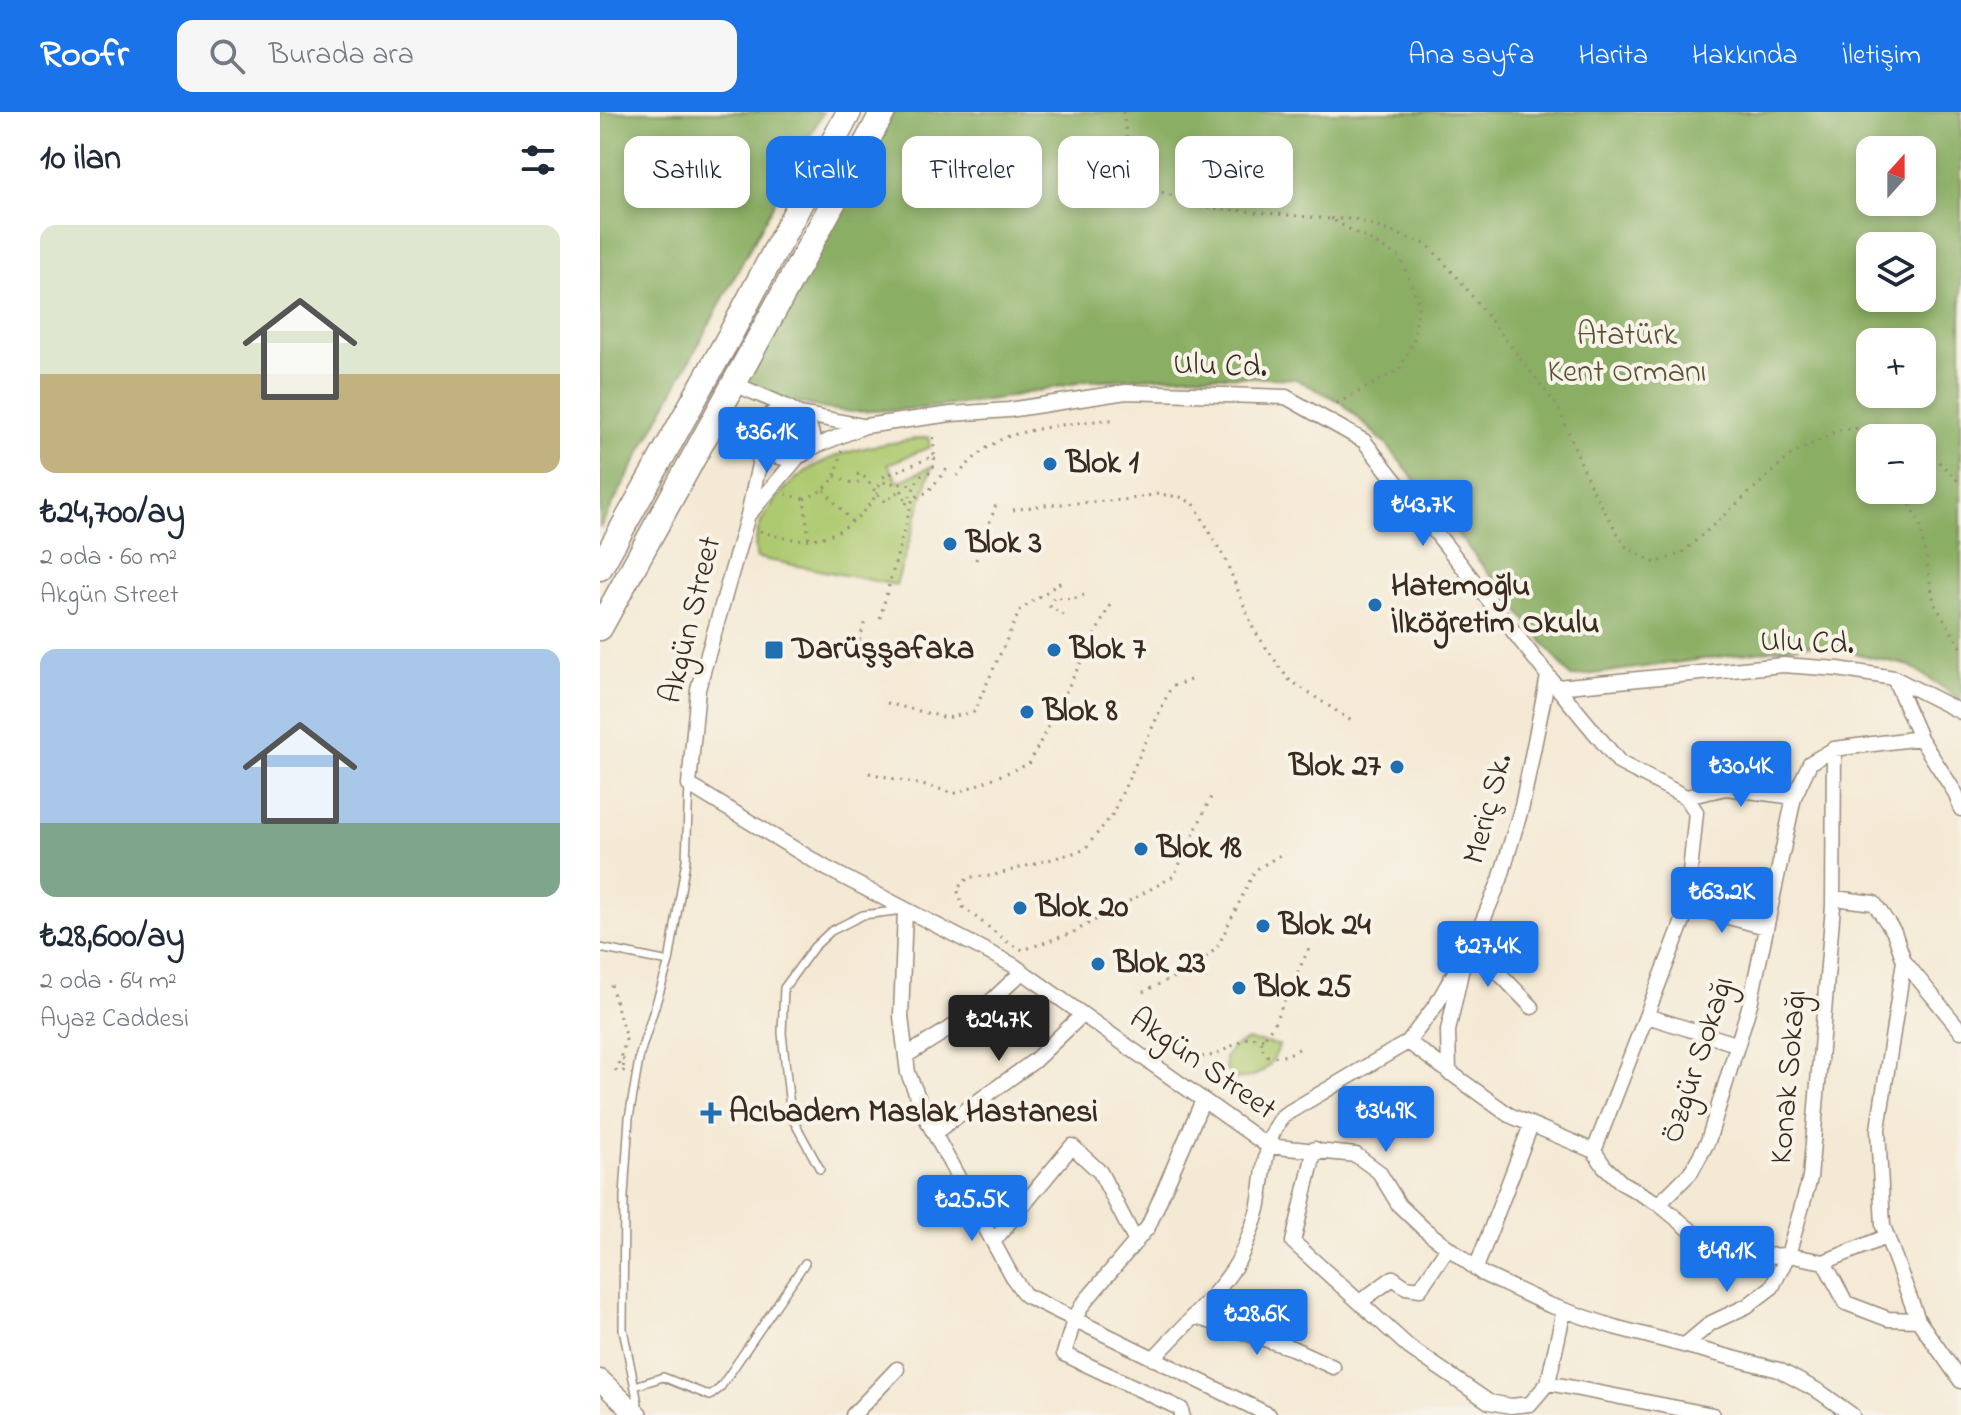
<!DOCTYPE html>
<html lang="tr">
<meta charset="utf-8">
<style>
:root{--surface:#fff;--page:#f6f6f7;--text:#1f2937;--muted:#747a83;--accent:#1a73e8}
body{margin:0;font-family:"Indie Flower",sans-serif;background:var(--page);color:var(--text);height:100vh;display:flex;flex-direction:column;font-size:30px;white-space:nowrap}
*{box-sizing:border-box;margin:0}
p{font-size:26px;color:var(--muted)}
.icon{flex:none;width:44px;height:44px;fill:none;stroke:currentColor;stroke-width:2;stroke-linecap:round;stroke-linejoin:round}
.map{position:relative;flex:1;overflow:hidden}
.details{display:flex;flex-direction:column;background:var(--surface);width:600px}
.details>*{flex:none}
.hud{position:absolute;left:24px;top:24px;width:760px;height:72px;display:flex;gap:16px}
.needle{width:52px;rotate:21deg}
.buttons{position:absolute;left:1256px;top:24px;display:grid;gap:16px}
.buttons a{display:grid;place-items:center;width:80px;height:80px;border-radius:16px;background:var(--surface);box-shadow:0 4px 12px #0003;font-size:40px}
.price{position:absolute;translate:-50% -68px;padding:0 18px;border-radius:8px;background:var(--accent);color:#fff;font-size:26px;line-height:52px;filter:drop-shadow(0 2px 4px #0008)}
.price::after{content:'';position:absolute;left:50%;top:48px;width:24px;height:18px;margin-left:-12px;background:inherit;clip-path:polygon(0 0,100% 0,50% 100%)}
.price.active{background:#222;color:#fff}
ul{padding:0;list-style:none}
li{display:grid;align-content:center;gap:16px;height:424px;padding:0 40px}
li span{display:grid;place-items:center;height:248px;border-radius:16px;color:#555}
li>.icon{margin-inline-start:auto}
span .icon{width:144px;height:144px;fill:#fffc;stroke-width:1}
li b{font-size:34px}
h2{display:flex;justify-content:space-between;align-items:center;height:96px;padding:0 40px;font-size:34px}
.pill{padding:0 28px;border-radius:16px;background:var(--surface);box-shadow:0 4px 12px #0003;font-size:28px;line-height:72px}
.pill.active{background:var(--accent);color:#fff}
header{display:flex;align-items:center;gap:48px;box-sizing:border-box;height:112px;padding:0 40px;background:var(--accent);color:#fff}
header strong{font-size:38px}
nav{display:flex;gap:44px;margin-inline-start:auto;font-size:28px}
.search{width:560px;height:72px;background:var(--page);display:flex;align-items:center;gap:20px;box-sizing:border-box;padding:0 28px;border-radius:16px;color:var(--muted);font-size:30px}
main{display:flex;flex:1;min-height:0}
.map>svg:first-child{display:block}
</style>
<header>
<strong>Roofr</strong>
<div class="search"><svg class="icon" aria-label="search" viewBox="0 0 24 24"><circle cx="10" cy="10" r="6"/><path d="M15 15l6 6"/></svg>Burada ara</div>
<nav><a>Ana sayfa</a><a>Harita</a><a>Hakkında</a><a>İletişim</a></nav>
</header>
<main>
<section class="details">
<h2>10 ilan<svg class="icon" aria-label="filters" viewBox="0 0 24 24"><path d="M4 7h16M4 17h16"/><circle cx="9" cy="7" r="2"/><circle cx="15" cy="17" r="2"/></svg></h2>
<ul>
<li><span style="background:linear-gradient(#dfe7d0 60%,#c2b280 0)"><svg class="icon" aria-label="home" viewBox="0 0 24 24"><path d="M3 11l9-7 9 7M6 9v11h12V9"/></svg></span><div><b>₺24,700/ay</b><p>2 oda · 60 m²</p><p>Akgün Street</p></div></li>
<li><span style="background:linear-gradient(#a9c7e8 70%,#7fa58c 0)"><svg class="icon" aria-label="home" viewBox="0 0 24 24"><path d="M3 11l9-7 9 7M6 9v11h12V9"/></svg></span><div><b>₺28,600/ay</b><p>2 oda · 64 m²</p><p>Ayaz Caddesi</p></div></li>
</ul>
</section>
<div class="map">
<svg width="1361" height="1303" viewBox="0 0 1361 1303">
<rect width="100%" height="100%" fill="#f7f3e8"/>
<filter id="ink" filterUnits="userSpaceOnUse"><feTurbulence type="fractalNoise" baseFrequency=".0125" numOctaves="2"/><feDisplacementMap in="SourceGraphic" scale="16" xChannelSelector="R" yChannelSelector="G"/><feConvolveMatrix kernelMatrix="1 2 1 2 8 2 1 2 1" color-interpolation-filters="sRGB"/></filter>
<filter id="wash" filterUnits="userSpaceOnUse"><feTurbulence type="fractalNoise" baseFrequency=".006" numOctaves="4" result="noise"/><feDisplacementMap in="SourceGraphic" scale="32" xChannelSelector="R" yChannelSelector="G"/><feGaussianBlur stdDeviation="1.8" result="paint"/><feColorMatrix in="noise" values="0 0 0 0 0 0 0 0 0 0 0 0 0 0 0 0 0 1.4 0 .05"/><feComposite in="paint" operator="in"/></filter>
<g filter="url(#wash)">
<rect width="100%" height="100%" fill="#f4e9d4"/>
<path fill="#aeca71" stroke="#747a48" stroke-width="2" d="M328,325L330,335L288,352L298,370L332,354L296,473L157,446C152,431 159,412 167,400C206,339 262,336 328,325Z
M647,928L679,933C673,956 659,966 636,967L626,959L625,945L633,935Z"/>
<path fill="#8aae63" stroke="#626c40" stroke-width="2" fill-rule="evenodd" d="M0,0H223L0,416Z
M293,0H1361V588L1310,554L1214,532L971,565L786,332L739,289L696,267L597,263L487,269L402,286L329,296L253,300L226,297L184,287L143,271ZM1270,38H1322V90H1270ZM1270,134H1322V186H1270ZM1270,230H1322V282H1270ZM1270,326H1322V378H1270Z"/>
</g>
<g filter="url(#ink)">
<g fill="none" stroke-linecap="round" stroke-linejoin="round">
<defs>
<path id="lane" d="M0,836L69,850
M220,1057L191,1004L182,921L184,876L214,835L231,819L263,803L303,798
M35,1274L63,1265L110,1284L120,1276L205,1151
M35,1299L38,1291L23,1217L24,1084L29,1006L40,942L69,850L86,748L89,673"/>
<path id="street" d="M134,271C152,282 201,295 209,313C230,363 134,352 166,308C172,298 183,297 193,298
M121,294L161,326
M201,302L263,314
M163,334L148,403L98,577L89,673L226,756L413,853L668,1034L756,1043L779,1060L799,1093L824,1117L883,1162L949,1193L1014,1215L1179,1258L1220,1280L1252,1303
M206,338L265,314L351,302L409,298L526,280L686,285L764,329L957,575L1183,553L1238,557L1294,566L1361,600
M151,400L199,344
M1294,566L1320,626L1356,682L1361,697
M957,575L1020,651L1086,685L1096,700L1086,801L994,1039L1004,1054L1022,1071L1059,1092L1094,1121L1136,1138L1160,1144L1188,1143L1224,1150L1286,1125
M1086,685L1126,676L1194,685
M1234,786L1274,791L1294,820L1304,849L1361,919
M1087,794L1166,815
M305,798L301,905L308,961L328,1010L411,1163L425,1183L669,1303
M871,832L932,895
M1304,849L1278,1017L1283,1114L1318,1208L1361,1269
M1047,904L1136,932
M808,930L909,1003L994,1039
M307,943L386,894L422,860
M849,961L848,919L862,856
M334,1021L434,949L482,903
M715,1037L693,1130L810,1236L889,1290L911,1294L930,1292L948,1271L964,1198
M1059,1092L1091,1060L1108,1029L1150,892L1194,685L1210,651L1234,637
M393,1130L472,1034L500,1060L536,1130
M1224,1150L1246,1191L1288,1207L1318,1208
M876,1156L931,1013
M761,1189L793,1166L806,1175L820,1177L848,1135
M593,1204L692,1236L733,1255
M1086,1232L1111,1211L1147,1194L1172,1175L1188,1143L1210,1066L1233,794L1234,637L1320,626
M553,1247C576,1221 628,1174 641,1143C647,1129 654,1112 658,1097C665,1066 662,1028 684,1003L808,930L836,893L878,820L900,768L922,694L948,564
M948,1271L1113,1303
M253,1303L297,1257
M582,1303L581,1297L464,1242L474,1208L483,1192L548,1115L603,988"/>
<path id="secondary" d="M0,1268L37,1303"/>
<path id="primary" d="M0,456L129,225L249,0
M0,516L283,0"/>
</defs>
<use href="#lane" stroke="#988a79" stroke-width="10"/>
<use href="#street" stroke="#988a79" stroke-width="17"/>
<use href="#secondary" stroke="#988a79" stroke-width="23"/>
<use href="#primary" stroke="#988a79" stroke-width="27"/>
<path stroke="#988a79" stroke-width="3" stroke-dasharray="2 6" stroke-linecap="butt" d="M523,0L530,45L548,76L611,96L731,107L800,145L819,191L813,230L799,258L732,294
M731,107H755L828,133L858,166L958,295L991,375L1025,434L1055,451L1082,441L1190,344L1238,318L1283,314L1309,326
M1281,326L1283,314
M1322,333L1361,372
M235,364L254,372L258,371V362L266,366L277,382
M357,364C370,349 383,337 400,328C417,318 490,308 512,308
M283,365L334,344L333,319
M224,378L253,411
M1303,378L1320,412L1334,491L1361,535
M186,382L204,387L209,428
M277,382L280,370L314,373
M204,387C233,375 236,367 242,337
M306,392L320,364L332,359L335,349L334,344
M413,398L445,393L524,388L558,382L580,385L594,392L626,449L654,518L688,567L753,610
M160,419C211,437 246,427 277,382L286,390L301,377L306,392
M376,448L397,390
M464,503L450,495L454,485L473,487L484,483
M280,506L313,386L328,380L350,353
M262,533L258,532L266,507
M590,568L571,575L512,703L484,738L391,764L369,765L357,777L363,795L410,832L423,838L472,821L574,764L612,683
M287,591L347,606L374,600L420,498L461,470
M269,661L356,681L429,652L511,491
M11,873L26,927L21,946
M543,880L594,855L617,836L655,758L684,741
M699,937C688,943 681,946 668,944L660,933L673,913L711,832
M594,946L615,943L649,925L665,927
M24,958L23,960L16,958L21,946L25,948L23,955L27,954"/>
<use href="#lane" stroke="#fff" stroke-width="7"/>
<use href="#street" stroke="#fff" stroke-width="14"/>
<use href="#secondary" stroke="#fff" stroke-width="20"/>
<use href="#primary" stroke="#fff" stroke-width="24"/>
</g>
</g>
<g fill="#1f6fb2" stroke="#f7f3e8" stroke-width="3">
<circle cx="450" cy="352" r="8"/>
<circle cx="350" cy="432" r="8"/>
<circle cx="775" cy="493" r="8"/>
<rect x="164" y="528" width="20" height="20" rx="4"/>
<circle cx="454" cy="538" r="8"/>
<circle cx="427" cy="600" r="8"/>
<circle cx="797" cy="655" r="8"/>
<circle cx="541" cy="737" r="8"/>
<circle cx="420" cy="796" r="8"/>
<circle cx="663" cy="814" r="8"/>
<circle cx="498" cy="852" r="8"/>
<circle cx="639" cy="876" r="8"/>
<path d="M107 989h8v8h8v8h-8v8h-8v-8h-8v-8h8z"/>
</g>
<g text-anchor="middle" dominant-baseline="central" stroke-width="8" stroke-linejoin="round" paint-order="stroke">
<g font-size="32" fill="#585233" stroke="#f7f3e8">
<text x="1027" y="224">Atatürk<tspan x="1027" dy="37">Kent Ormanı</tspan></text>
</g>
<g font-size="32" fill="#3b2a1e" stroke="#f7f3e8">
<text transform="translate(620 255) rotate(2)">Ulu Cd.</text>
<text transform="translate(92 508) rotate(-76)">Akgün Street</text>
<text transform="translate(1207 532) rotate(2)">Ulu Cd.</text>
<text transform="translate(889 697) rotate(-75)">Meriç Sk.</text>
<text transform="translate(1099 948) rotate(-72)">Özgür Sokağı</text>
<text transform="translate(602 953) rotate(35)">Akgün Street</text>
<text transform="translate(1190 965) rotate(-85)">Konak Sokağı</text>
</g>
<g font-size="32" font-weight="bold" fill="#3b2a1e" stroke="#f7f3e8" text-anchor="start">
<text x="466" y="352">Blok 1</text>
<text x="366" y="432">Blok 3</text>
<text x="791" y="475">Hatemoğlu<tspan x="791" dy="37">İlköğretim Okulu</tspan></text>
<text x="192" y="538">Darüşşafaka</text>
<text x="470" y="538">Blok 7</text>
<text x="443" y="600">Blok 8</text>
<text x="781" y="655" text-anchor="end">Blok 27</text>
<text x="557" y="737">Blok 18</text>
<text x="436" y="796">Blok 20</text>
<text x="679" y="814">Blok 24</text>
<text x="514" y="852">Blok 23</text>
<text x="655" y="876">Blok 25</text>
<text x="129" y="1001">Acıbadem Maslak Hastanesi</text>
</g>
</g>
</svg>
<div class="buttons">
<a><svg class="needle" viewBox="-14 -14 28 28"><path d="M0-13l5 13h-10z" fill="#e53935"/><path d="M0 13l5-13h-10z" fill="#747a83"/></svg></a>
<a><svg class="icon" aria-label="layers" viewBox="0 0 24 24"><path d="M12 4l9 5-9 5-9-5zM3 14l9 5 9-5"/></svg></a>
<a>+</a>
<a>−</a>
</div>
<b class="price" style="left:167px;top:363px">₺36.1K</b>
<b class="price" style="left:823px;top:436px">₺43.7K</b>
<b class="price" style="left:1141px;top:697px">₺30.4K</b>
<b class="price" style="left:1122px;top:823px">₺63.2K</b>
<b class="price" style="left:888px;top:877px">₺27.4K</b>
<b class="price active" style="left:399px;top:951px">₺24.7K</b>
<b class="price" style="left:786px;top:1042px">₺34.9K</b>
<b class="price" style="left:372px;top:1131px">₺25.5K</b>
<b class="price" style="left:1127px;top:1182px">₺49.1K</b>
<b class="price" style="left:657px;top:1245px">₺28.6K</b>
<div class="hud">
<a class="pill">Satılık</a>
<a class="pill active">Kiralık</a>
<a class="pill">Filtreler</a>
<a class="pill">Yeni</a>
<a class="pill">Daire</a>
</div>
</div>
</main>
